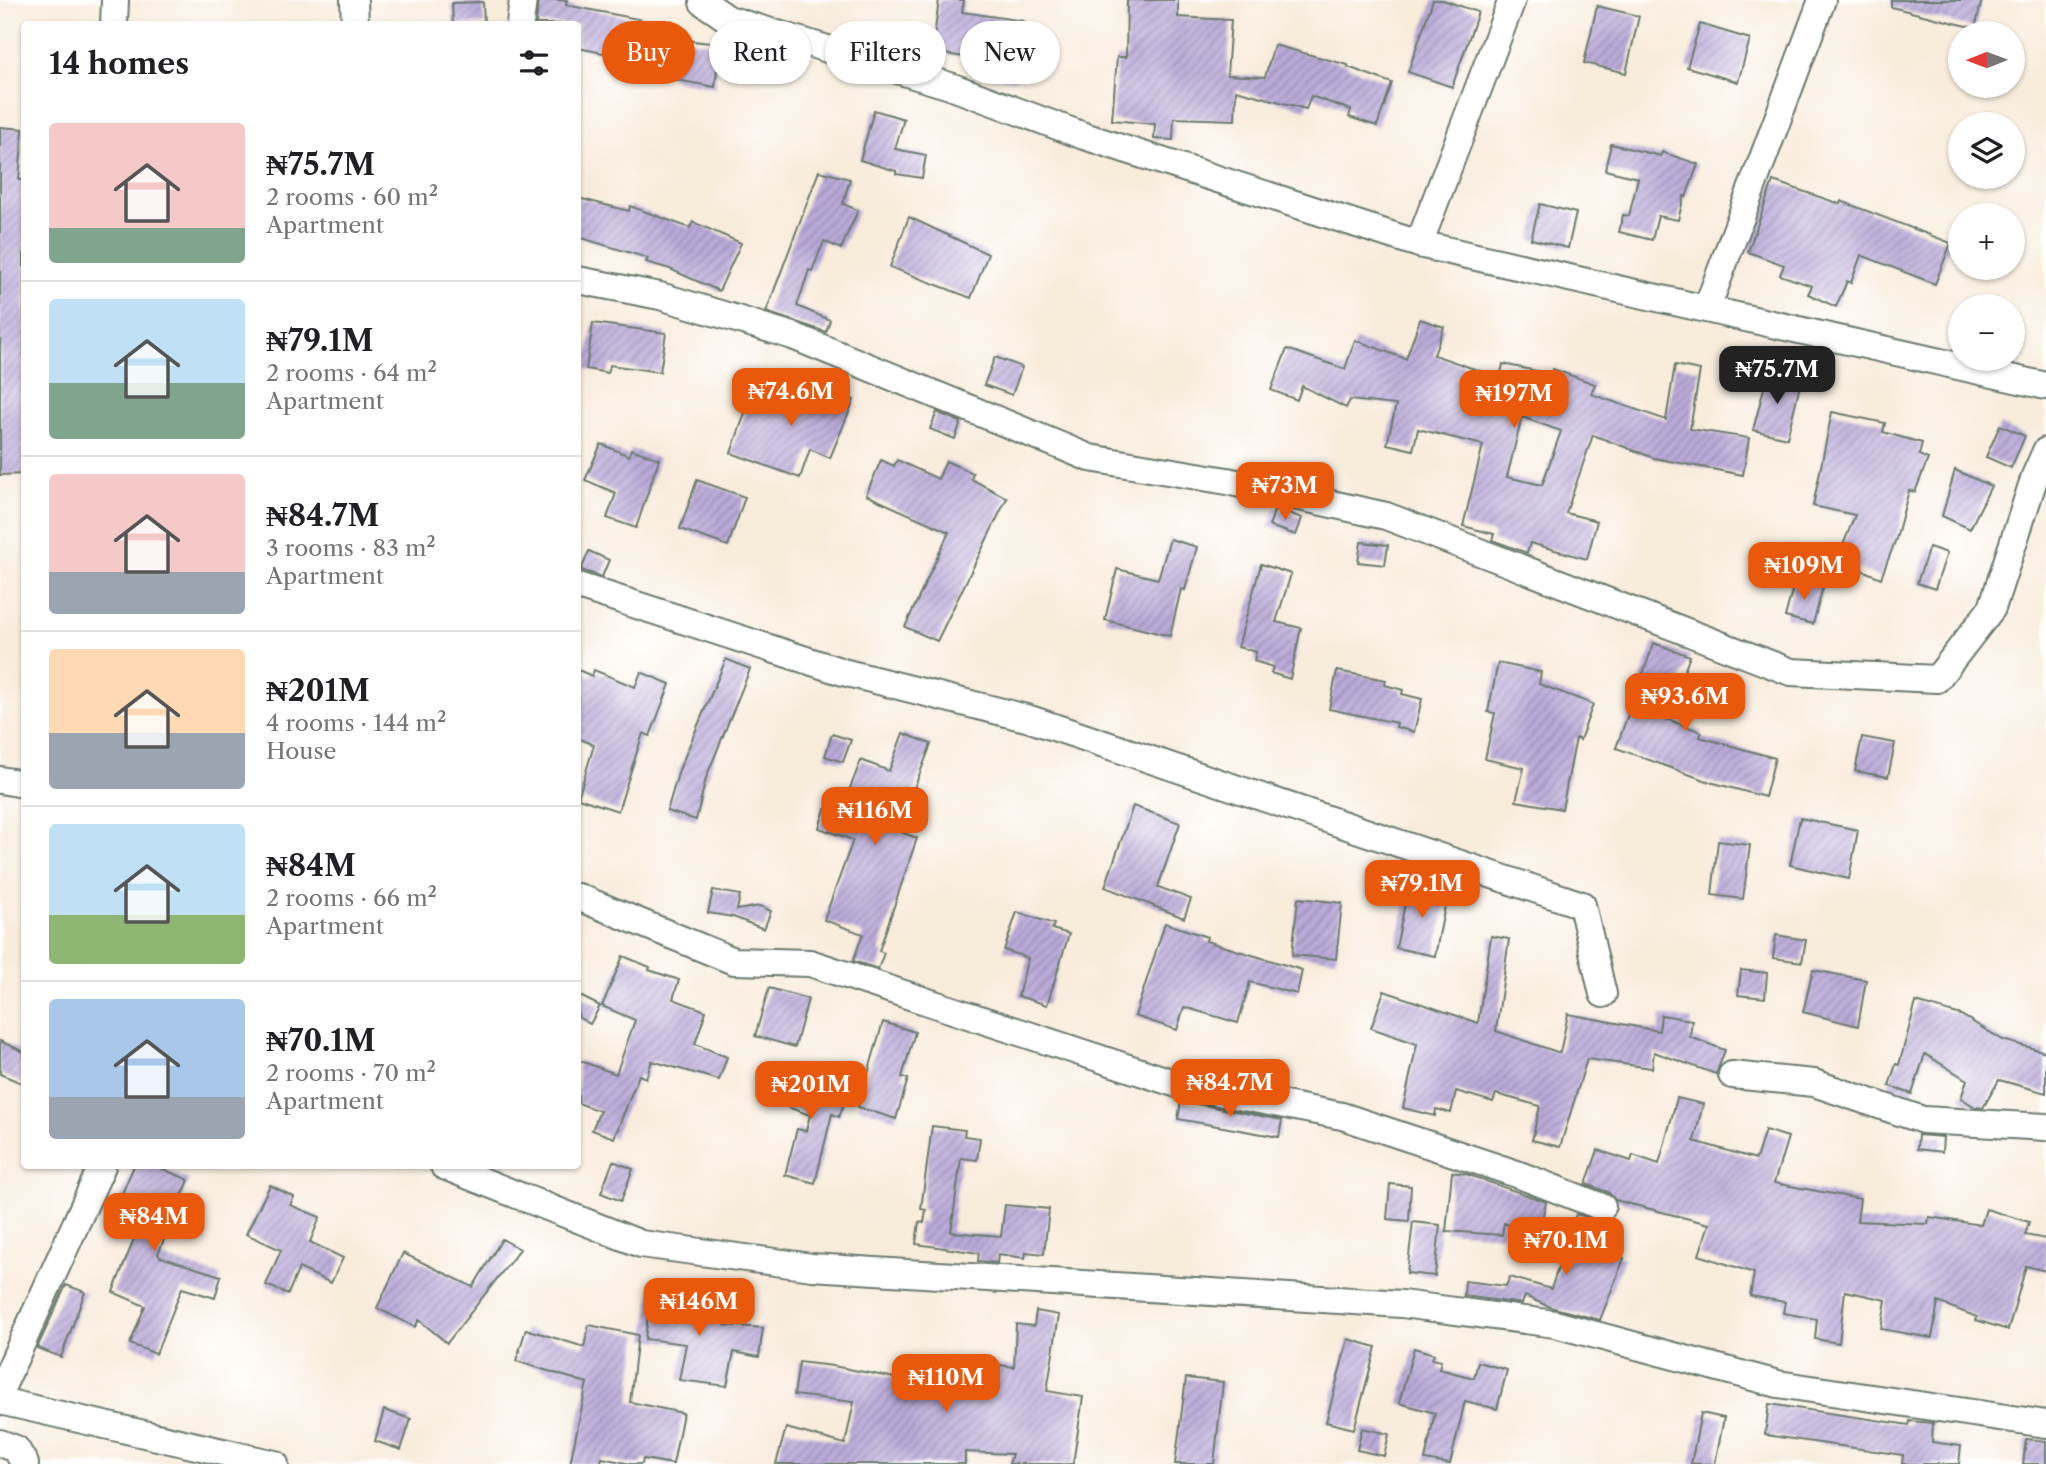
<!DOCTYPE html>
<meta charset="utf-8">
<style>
:root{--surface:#fff;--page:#f6f6f6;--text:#202124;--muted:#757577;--line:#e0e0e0;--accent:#ea580c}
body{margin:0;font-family:"Libre Caslon Text",serif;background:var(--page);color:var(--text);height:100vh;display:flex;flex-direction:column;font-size:26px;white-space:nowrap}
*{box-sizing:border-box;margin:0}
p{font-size:23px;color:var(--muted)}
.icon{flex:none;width:38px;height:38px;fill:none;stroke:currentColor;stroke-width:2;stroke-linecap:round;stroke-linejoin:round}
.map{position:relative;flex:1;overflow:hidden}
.sheet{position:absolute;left:21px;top:21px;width:560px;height:1148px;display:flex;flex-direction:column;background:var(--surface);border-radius:7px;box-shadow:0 2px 5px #0004}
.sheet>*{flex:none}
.top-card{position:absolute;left:602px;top:21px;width:665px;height:63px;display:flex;gap:14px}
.needle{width:46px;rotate:269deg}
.controls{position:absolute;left:1948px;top:21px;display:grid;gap:14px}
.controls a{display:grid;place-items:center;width:77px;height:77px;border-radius:50%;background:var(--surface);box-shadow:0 2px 5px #0004;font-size:35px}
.price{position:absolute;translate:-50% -60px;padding:0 16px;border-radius:14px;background:var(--accent);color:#fff;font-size:23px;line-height:46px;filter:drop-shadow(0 2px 4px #0008)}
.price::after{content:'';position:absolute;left:50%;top:42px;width:21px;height:16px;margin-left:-10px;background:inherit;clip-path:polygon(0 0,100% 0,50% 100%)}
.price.active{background:#222;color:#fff}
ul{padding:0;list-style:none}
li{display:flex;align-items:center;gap:21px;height:175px;padding:0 28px}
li+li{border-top:2px solid var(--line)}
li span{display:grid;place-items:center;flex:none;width:196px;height:140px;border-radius:7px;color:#555}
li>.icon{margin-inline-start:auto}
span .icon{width:84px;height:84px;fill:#fffc;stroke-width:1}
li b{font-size:30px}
h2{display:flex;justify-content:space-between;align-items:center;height:84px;padding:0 28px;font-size:30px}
.chip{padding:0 24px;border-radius:32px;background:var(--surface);box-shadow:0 2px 5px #0004;font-size:24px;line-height:63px}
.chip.active{background:var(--accent);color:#fff}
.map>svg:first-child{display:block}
</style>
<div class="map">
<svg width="2046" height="1464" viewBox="0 0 2046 1464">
<defs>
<pattern id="building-hatch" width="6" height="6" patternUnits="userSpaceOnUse" patternTransform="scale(1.75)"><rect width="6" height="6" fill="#baaad9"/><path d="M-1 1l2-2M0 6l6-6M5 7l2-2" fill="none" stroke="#978cb1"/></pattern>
</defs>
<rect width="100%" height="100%" fill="#fff"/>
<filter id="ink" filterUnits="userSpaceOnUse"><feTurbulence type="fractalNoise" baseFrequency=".0143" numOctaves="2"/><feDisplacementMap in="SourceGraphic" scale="14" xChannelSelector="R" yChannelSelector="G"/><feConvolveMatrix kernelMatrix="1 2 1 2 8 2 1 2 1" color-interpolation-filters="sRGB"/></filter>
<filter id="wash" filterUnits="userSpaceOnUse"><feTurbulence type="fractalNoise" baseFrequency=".00686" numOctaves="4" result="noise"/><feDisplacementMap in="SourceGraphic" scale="28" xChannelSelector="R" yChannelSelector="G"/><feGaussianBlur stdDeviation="1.57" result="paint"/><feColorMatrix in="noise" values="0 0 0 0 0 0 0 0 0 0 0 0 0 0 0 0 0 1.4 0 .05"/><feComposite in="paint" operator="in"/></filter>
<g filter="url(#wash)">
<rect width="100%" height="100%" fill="#f8ecdb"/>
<g id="blocks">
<path fill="url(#building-hatch)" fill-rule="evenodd" d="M538,0H567L566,5L658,23L655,37L720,44L715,87L671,79L672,67L578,48V24H536Z
M939,0H964L962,12L1024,21L1015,80L988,76L990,61L932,52Z
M1127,0H1178V17L1231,20L1227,75L1265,77L1274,45L1348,65V67L1392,83L1377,126L1349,117L1351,110L1311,96L1306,109L1236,90L1235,120L1174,118L1173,140L1154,139L1155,124L1112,120L1117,57H1126Z
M1433,0H1443L1478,12L1452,87L1408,72Z
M1891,0H1982L1975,28L1891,7Z
M483,2L484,24H453L452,3Z
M1597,6L1639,16L1626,73L1584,63Z
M1700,24L1750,39L1738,82L1687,67Z
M874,110L904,119L895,149L926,155L922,178L896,174V171L860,160Z
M0,127L23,129L19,180H24V474L0,475Z
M1611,144L1661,156L1662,152L1698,164L1686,197L1684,196L1678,220L1658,216L1652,240L1619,232L1623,215L1629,216L1638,178L1605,170Z
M819,171L850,179L843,204L858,210L841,249L824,241L812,271L809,270L797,306L830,320L826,332L766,312Z
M1773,181L1840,204L1841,201L1951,243L1935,284L1861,255L1851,283L1847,281L1836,307L1808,294L1812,286L1780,275L1784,265L1748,252Z
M578,198L629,211L630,206L690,228L693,222L741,243L719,291L670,269L646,262L648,258L578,237Z
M1540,204L1576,213L1568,248L1531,239Z
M909,217L988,254L971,298L890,267Z
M1420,319L1444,327L1434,355L1500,378L1503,364L1551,374L1553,369L1595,384L1591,394L1666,420L1675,365L1700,370L1690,429L1749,438L1743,475L1654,458L1593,435L1566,513L1597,521L1587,559L1530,543L1527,553L1492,540L1494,534L1463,526L1483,445L1418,429L1413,450L1387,444L1396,405L1350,400L1346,408L1302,386L1297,400L1271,390L1287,349L1345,369L1355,340L1406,359ZM1522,417L1561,431L1542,485L1507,477Z
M593,323L666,333L660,372L610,365L608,373L586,369Z
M995,357L1022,367L1012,395L984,385Z
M1768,373L1801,381L1787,438L1753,430Z
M816,384L854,400L830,458L810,449L800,478L731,453L755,385L807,404Z
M937,412L961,422L955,439L930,429Z
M1832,412L1885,423L1883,432L1922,443L1919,455L1928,459L1915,492L1909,490L1896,539L1881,578L1837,560L1855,515L1813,506Z
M2000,425L2025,436L2011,468L1986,457Z
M601,444L629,456L631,449L659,459L636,528L607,518L616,493L585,480Z
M881,460L894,466L897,460L938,479L946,461L973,473L971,479L1007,498L937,641L905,627L949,532L866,495Z
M1955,470L1991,486L1970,529L1942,516Z
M697,480L745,497L728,546L680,529Z
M1275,508L1302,518L1296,535L1269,526Z
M1170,539L1197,547L1185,590L1181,589L1170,636L1105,620L1117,569L1158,579Z
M1361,542L1388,545L1385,565L1358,562Z
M1929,547L1947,553L1935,589L1917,583Z
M589,551L609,560L602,577L581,570Z
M1261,564L1291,574L1276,622L1301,628L1290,679L1271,673L1273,667L1254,661L1256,652L1238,647Z
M1795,580L1823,587L1813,624L1785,617Z
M1654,643L1690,656L1666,719L1702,732L1700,737L1775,758L1765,797L1710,782L1616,748Z
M726,659L750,669L706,778L696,820L667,811L679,770Z
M1498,663L1541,672L1539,684L1593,704L1580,740L1576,738L1562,809L1516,801L1524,768L1485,759L1495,713L1488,712Z
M578,670L592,676L594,670L635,687L641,672L670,684L650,736L643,733L618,811L578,798L594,745L578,738Z
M1337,671L1386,680L1385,685L1403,690L1402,694L1422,699L1414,732L1396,727L1397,723L1329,709Z
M903,733L931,744L898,831L917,838L879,951L884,953L878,969L853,961L863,934L824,920L853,840L819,828L825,809L840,814L861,760L889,771Z
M832,734L851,740L843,762L825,756Z
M1862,737L1895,743L1888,777L1855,771Z
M1133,806L1180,823L1158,887L1191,899L1184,918L1105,887Z
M1800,818L1858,830L1849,879L1790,865Z
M1718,841L1750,845L1743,899L1712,895Z
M1409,884L1448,891L1435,956L1396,948Z
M713,890L740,895L737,910L760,906L771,911L764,929L733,917L708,913Z
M1298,898L1342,903L1336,959L1292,955Z
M1017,912L1054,924L1052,929L1069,934L1047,1005L1018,996L1028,958L1004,950Z
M1165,923L1207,937L1206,941L1302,970L1297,994L1250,982L1238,1023L1184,1007L1177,1030L1135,1016Z
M1776,935L1806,940L1802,962L1773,958Z
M1491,936L1509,939L1496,1031L1560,1053L1568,1014L1659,1031L1661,1015L1692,1020L1690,1037L1725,1050L1716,1074L1654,1052L1652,1068L1587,1059L1560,1147L1532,1140L1540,1106L1496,1094L1493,1102L1456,1091L1451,1113L1436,1109L1435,1116L1403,1108L1417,1044L1371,1028L1384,991L1478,1023Z
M623,956L650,967L649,970L679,980L673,999L706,1011L695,1044L727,1057L719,1080L652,1061L646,1078L639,1075L614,1138L592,1130L600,1111L578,1103V1060L616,1074L635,1020L602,1006Z
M1741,970L1767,973L1765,998L1738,995Z
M1813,970L1866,980L1858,1026L1803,1012Z
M769,988L808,999L795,1047L755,1036Z
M578,995L600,1006L590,1024L578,1017Z
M1916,1002L1961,1015L2003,1040L2046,1052V1093L1999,1080L1983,1108L1975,1107L1961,1098L1967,1080L1925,1054L1912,1094L1889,1086L1896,1064L1899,1065Z
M883,1022L915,1032L902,1077L908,1079L896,1119L858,1107Z
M0,1041L24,1052V1084L0,1074Z
M792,1069L849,1091L839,1117L832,1114L815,1183L785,1175L797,1129L806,1131L810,1115L779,1104Z
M1677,1098L1703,1104L1694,1141L1756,1159L1765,1130L1788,1137L1774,1183L1860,1199L1857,1221L1928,1224L1929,1217L1981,1225L1986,1209L2029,1222L2025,1235L2046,1239V1271L2026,1266L2008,1330L1976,1320L1977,1317L1938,1302L1932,1338L1881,1329L1886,1300L1845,1291L1839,1343L1815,1339L1817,1319L1783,1313L1785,1302L1750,1296L1754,1273L1699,1255L1709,1224L1615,1200L1608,1192L1586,1184L1598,1150L1631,1161L1633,1155L1659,1164Z
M1181,1101L1282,1120L1279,1137L1178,1119Z
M932,1126L965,1130L964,1136L980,1138L977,1160L961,1158L951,1232L1001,1236L1005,1205L1049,1209L1044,1254L1026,1252L1025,1258L998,1254L997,1263L978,1261L979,1253L916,1244L919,1222L924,1223L926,1210L921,1209Z
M1918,1135L1943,1137L1942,1152L1917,1149Z
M613,1161L633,1169L621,1201L601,1193Z
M134,1166H156L189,1180L158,1254L160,1257L221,1276L215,1298L182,1288L156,1354L130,1344L145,1306L113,1292L136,1234L109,1223Z
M1452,1172L1466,1174L1546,1202L1538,1237L1504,1223L1502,1235L1446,1231Z
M1390,1184L1411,1186L1409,1221L1387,1219Z
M270,1185L294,1197L290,1205L320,1217L310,1242L343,1258L331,1283L299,1268L288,1294L266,1285L281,1250L246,1234Z
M1576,1214L1601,1222L1591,1245L1624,1258L1600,1320L1550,1307L1525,1296L1522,1304L1464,1296L1465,1281L1506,1286L1510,1277L1551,1289Z
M1413,1222L1440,1225L1435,1276L1407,1273Z
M502,1239L520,1249L447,1343L419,1320L415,1327L377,1308L403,1253L473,1287Z
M66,1285L85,1292L61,1357L37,1348Z
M652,1285L681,1288L678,1313L727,1321L726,1325L763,1328L759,1357L734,1352L727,1386L679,1380L686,1344L645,1339Z
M1036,1311L1059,1315L1047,1391L1083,1397L1073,1464H1009L1012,1454L965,1452V1464H776L786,1428L845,1444L854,1402L794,1395L799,1362L833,1366L900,1379L899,1382L988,1395L992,1364L1014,1367L1016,1324L1034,1326Z
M589,1325L638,1335L630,1402L683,1413L673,1464L643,1459L642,1464H631L602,1458L600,1464H570L587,1383L516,1361L526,1329L584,1347Z
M1348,1339L1376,1347L1354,1429L1326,1422Z
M1414,1348L1434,1354L1432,1359L1441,1361L1439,1369L1474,1378L1478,1362L1507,1370L1497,1409L1465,1401L1450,1464L1425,1460L1435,1413L1399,1403Z
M1186,1378L1223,1382L1214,1464H1175Z
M1769,1404L1909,1425L1910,1421L1933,1423L1932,1442L1961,1446L1959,1464H1902L1903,1455L1765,1435Z
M384,1410L411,1419L401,1450L375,1441Z
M1701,1413L1724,1418L1715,1464H1691Z
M1362,1428L1389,1434L1384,1456L1357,1450Z
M2026,1439L2046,1441V1464H2023Z"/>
</g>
</g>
<g filter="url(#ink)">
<use href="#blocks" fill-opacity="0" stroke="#6b7a6e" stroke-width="2"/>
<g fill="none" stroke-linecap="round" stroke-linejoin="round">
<defs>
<path id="minor" d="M354,0L355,24
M1512,0L1419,244L2046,386
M703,2L728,19L950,86L1084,136L1419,244
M114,24L115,0
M520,24L523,0
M578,280L660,296L793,336L1090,458L1227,481L1386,516L1791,672L1937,679L1992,608L2035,476L2046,451
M1707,308L1822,0
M578,586L843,672L1030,719L1582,905L1603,994
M0,780L24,784
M578,897L734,961L810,963L1177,1084L1342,1116L1517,1174L1602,1207
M1732,1075L1814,1083L1923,1120L2046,1127
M444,1166L641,1244L812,1267L1402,1304L1555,1324L1778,1384L2046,1424
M0,1391L102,1166
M0,1401L275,1464
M0,1443L16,1449L25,1464"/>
</defs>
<use href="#minor" stroke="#6b7a6e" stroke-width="30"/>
<use href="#minor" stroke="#fff" stroke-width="26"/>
</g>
</g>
</svg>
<div class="controls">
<a><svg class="needle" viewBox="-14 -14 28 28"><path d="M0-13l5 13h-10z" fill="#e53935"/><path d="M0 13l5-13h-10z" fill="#757577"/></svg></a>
<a><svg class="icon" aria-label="layers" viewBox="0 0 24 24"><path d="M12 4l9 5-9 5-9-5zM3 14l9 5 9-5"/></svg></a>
<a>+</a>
<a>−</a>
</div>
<b class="price active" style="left:1777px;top:406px">₦75.7M</b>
<b class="price" style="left:791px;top:428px">₦74.6M</b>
<b class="price" style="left:1514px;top:430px">₦197M</b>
<b class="price" style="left:1285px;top:522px">₦73M</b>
<b class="price" style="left:1804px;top:602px">₦109M</b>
<b class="price" style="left:1685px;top:733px">₦93.6M</b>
<b class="price" style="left:875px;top:847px">₦116M</b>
<b class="price" style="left:1422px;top:920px">₦79.1M</b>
<b class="price" style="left:1230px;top:1119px">₦84.7M</b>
<b class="price" style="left:811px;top:1121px">₦201M</b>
<b class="price" style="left:154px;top:1253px">₦84M</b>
<b class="price" style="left:1566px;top:1277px">₦70.1M</b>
<b class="price" style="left:699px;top:1338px">₦146M</b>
<b class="price" style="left:946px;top:1414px">₦110M</b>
<div class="top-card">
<a class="chip active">Buy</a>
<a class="chip">Rent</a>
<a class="chip">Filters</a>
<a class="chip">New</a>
</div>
<section class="sheet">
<h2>14 homes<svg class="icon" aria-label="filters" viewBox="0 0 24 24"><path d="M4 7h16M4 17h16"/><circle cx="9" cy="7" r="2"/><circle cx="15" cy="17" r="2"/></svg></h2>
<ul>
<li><span style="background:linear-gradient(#f6c9c9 75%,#7fa58c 0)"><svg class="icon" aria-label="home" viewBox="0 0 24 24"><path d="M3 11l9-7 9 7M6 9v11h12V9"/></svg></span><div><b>₦75.7M</b><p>2 rooms · 60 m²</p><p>Apartment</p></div></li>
<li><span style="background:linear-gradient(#bfe0f5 60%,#7fa58c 0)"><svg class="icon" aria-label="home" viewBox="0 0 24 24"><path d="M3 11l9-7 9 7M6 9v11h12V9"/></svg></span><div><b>₦79.1M</b><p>2 rooms · 64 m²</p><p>Apartment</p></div></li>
<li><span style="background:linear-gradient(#f6c9c9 70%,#9aa5b1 0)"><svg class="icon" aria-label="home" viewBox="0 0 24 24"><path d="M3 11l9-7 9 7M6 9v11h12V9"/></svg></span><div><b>₦84.7M</b><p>3 rooms · 83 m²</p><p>Apartment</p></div></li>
<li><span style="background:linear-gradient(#ffd9b3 60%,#9aa5b1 0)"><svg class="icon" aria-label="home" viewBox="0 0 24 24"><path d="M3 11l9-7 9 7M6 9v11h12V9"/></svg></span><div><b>₦201M</b><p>4 rooms · 144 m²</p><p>House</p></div></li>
<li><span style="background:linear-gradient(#bfe0f5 65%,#8fb573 0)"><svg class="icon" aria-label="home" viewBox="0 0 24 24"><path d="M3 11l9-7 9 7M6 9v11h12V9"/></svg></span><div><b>₦84M</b><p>2 rooms · 66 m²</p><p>Apartment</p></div></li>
<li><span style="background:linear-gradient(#a9c7e8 70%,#9aa5b1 0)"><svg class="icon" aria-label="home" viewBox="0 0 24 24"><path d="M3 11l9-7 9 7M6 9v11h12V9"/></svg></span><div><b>₦70.1M</b><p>2 rooms · 70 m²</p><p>Apartment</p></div></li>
</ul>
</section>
</div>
